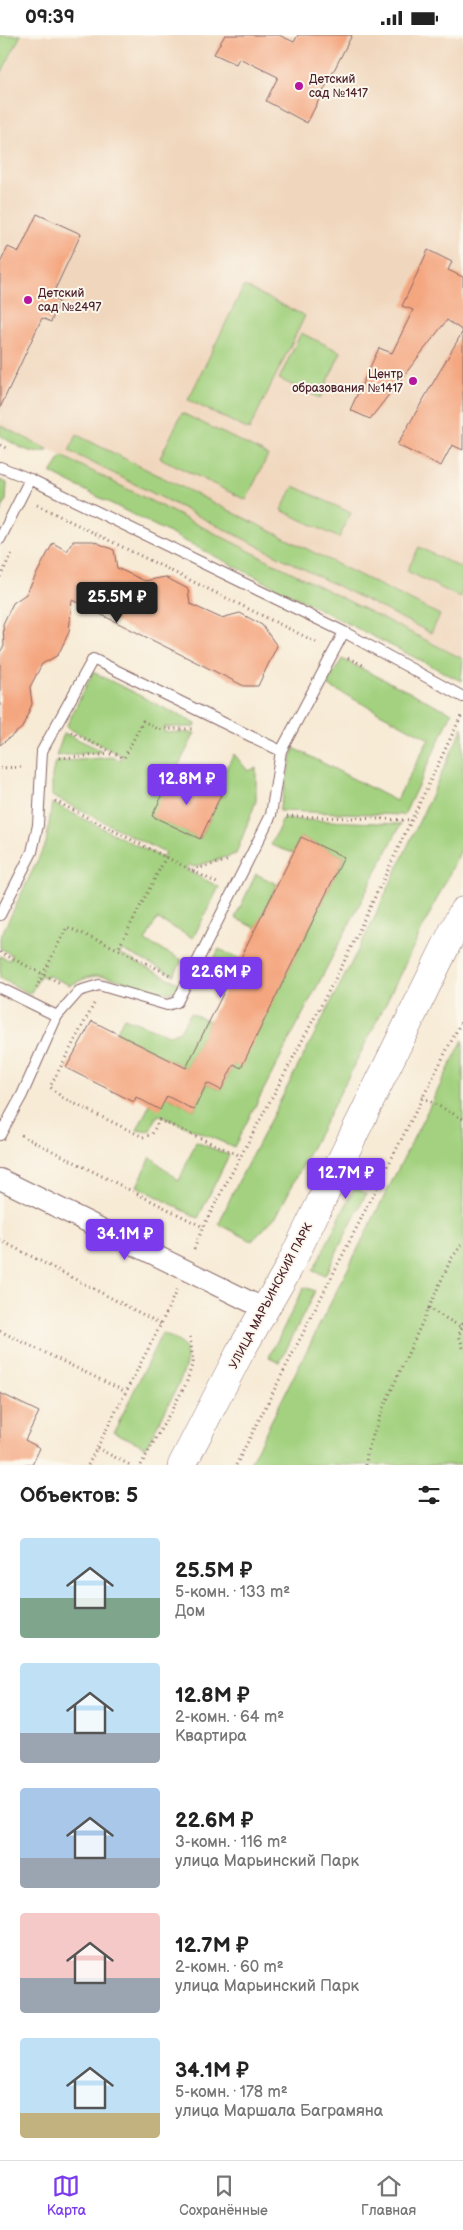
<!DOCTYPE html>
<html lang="ru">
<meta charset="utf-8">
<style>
:root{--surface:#fff;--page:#f6f6f6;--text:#222;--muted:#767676;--line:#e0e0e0;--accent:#7c3aed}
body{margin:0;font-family:"Balsamiq Sans",sans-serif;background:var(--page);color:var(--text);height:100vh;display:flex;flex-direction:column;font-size:19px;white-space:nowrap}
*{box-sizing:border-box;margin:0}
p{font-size:16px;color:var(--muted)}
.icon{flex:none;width:28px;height:28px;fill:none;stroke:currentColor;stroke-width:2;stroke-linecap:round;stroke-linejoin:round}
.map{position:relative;height:1430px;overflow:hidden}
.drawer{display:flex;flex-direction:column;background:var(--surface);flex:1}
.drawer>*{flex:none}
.price{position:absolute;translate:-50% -42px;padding:0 11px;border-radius:5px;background:var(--accent);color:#fff;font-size:16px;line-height:32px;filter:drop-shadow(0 1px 2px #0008)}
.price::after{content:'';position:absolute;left:50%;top:30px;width:15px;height:11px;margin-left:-8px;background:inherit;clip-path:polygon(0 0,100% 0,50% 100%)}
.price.selected{background:#222;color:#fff}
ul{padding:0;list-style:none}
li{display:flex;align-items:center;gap:15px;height:125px;padding:0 20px}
li span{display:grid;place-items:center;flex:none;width:140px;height:100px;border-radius:5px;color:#555}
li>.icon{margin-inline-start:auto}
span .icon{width:60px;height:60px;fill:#fffc;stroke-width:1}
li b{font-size:21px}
h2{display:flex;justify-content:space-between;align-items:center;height:60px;padding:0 20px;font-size:21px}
.status{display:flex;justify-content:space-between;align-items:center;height:35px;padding:0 25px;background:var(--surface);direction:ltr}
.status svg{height:14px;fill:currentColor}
.tab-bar{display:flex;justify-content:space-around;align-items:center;height:70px;border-top:1px solid var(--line);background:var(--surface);font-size:14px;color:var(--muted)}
.tab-bar a{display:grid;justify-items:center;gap:2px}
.tab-bar .selected{color:var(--accent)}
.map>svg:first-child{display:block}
</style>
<div class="status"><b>09:39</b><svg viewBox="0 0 49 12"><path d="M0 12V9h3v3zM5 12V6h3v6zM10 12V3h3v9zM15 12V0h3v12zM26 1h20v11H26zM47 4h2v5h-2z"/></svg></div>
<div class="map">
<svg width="463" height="1430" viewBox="0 0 463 1430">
<rect width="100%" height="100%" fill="#fbf7ec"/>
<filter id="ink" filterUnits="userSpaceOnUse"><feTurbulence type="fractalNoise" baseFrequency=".02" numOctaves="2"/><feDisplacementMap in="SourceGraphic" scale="10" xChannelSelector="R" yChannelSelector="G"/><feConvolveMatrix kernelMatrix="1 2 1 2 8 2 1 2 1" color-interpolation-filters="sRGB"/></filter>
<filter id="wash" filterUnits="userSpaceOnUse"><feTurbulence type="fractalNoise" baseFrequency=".0096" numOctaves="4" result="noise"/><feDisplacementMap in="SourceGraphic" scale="20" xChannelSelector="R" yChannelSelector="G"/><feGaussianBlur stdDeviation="1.12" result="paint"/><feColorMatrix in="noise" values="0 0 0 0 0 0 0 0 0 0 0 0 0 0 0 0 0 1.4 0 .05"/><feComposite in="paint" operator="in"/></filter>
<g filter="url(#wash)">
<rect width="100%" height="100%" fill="#f7ebd6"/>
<path fill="#f0d6bc" d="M22,0H463V624L0,390V44Z"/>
<path fill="#a3d17f" stroke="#767855" d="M0,0H21L0,41Z
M244,251L305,281L249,395L188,365Z
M301,298L341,317L320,363L279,344Z
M182,378L268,420L246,465L160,423Z
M0,390L49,415C32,423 16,409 0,401Z
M77,400L440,580L431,598L69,416Z
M62,421L463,624L461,646L51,438Z
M0,445L7,448L6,465L0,478Z
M294,451L351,478L339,503L281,475Z
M419,512L463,534L461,563L407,536Z
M342,624L452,678L404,780L279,776L294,713L396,766L429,704L327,650Z
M93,637L196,689L195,692H164V697L195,698L153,781L200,804L221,760L213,756L234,719L248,736L256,733V766L236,819L193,832L189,829L186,835L219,852L193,903L157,884L145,906L182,925L174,940L122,915L120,919L180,949L175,956C149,963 123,940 96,941C88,941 78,947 70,950L47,940L46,943L41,940L30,959L0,943V921L9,925L12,920L0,913V903L46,808L52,768L162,823L165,818L52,761V740L55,727L113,722L119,726L122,721L66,692Z
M463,692V811L376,988L277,1180L252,1206L219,1189L233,1157L370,892Z
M64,698L101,715L100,717L56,721Z
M283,784L401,789L234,1112L158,1080L149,1097L137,1095L150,1069L167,1061L194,1075L207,1048L221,1055L234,1029L241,1032L344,822L301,802L293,818L271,810Z
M256,839L277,849L256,893L235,883Z
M219,914L240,924L224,956L203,946Z
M190,978L210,986L186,1033L116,998L124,983L169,1000L180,996Z
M463,1005V1430H249Z
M196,1107L229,1120L198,1183L137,1151L151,1122L179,1146Z
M355,1152L366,1159L325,1240L313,1236Z
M304,1252L315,1256L280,1327L269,1322Z
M162,1298C172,1303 186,1308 187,1321C188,1338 155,1393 146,1412L114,1397Z"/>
<g id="blocks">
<path fill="#f4a67f" d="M225,0H279L294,7L298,0H352L307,88L266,66L278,42L239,23L236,29L214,19Z
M37,179L81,199L51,263L59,267L51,287L42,283L0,373V228L8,212L19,217Z
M428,215L452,227L448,235L463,242V296L447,285L370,384L350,375L379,313L392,318L413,275L402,271Z
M463,296V415L452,410L441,431L397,410Z
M73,506H93L114,515L117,533L145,546L165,542L188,554L190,569L221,583L240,578L262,590L277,611L258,651H244L72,565L69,597L58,620L42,629L30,652L32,669L22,693L0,710V617L4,611L3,589L13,568L26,559L53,508L67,516Z
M174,737L221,760L200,804L152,781Z
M301,802L344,822L241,1033L234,1029L221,1055L207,1048L194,1075L167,1061L160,1075L136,1062L134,1067L66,1033L92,986L186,1033Z
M0,1358L39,1377L25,1405L40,1413L32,1430H0Z"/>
</g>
</g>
<g filter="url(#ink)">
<use href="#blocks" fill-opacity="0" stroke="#876667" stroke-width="1"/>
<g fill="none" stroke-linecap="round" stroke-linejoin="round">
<defs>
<path id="lane" d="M0,432L30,444L0,504
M30,444L344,597L463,662
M0,880L32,817L38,790L42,716L93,624L281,716
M0,953L57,981
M0,1100L22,1060L57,981L79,956L99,950L167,970L177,967L271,780L281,716L344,597"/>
<path id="street" d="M0,1144L265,1274"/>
<path id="secondary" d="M182,1430L239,1319L288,1234L463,876"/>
</defs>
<use href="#lane" stroke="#876667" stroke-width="12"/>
<use href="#street" stroke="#876667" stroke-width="22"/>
<use href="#secondary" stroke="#876667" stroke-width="29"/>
<path stroke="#876667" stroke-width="3" stroke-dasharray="1 4" stroke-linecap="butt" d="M0,410L8,414
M37,470L318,608
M0,542L12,518
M348,623L363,630
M71,697L124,723L143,686L158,694H193
M60,723L113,719
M0,733L22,732L23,733
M55,766L217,848
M287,781L412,785
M166,822L118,914L172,941
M192,835L230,825
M0,917L62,949
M36,953L67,892L118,914
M94,969L50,1052L63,1063L143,1102L152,1099L159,1085L241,1121
M422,1062L463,1084
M21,1100L203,1192
M0,1205L161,1289
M194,1214L203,1192L343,929L462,679
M428,1273L461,1292
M463,1288L459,1300L463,1313
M0,1296L126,1357
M97,1413L130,1430
M88,1430L161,1289L177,1254
M141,1430L186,1349L193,1327L190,1301
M236,1430L463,983
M366,1430L367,1417L381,1378L451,1224L463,1208"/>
<use href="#lane" stroke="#fff" stroke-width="10"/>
<use href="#street" stroke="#fff" stroke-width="20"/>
<use href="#secondary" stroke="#fff" stroke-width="28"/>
</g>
</g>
<g fill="#b5179e" stroke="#fbf7ec" stroke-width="2">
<circle cx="299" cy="51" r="5"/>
<circle cx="28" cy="265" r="5"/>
<circle cx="413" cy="346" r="5"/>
</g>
<g text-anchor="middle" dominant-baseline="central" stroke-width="4" stroke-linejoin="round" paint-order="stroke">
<g font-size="12" fill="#4a1f2b" stroke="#fbf7ec" text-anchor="start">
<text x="309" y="44">Детский<tspan x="309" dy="14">сад №1417</tspan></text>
<text x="38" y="258">Детский<tspan x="38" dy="14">сад №2497</tspan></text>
<text x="403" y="339" text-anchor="end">Центр<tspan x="403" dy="14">образования №1417</tspan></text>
</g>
<g font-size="12" fill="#4a1f2b" stroke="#fbf7ec">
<text transform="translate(271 1261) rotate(-62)">УЛИЦА МАРЬИНСКИЙ ПАРК</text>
</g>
</g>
</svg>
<b class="price selected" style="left:117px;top:589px">25.5M ₽</b>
<b class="price" style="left:187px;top:771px">12.8M ₽</b>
<b class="price" style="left:221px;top:964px">22.6M ₽</b>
<b class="price" style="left:346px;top:1165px">12.7M ₽</b>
<b class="price" style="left:125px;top:1226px">34.1M ₽</b>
</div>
<section class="drawer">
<h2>Объектов: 5<svg class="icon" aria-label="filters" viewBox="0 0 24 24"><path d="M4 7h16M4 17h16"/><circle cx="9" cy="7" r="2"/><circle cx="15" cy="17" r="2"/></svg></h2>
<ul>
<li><span style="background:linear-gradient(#bfe0f5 60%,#7fa58c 0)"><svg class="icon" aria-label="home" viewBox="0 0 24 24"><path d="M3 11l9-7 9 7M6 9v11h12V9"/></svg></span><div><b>25.5M ₽</b><p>5-комн. · 133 m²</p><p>Дом</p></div></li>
<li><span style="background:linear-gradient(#bfe0f5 70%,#9aa5b1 0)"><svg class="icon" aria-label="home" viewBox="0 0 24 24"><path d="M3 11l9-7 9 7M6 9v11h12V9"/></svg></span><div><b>12.8M ₽</b><p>2-комн. · 64 m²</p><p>Квартира</p></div></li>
<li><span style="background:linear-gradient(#a9c7e8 70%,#9aa5b1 0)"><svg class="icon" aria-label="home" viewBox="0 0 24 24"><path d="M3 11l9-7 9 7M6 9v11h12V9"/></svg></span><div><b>22.6M ₽</b><p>3-комн. · 116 m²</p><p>улица Марьинский Парк</p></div></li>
<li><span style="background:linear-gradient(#f6c9c9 65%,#9aa5b1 0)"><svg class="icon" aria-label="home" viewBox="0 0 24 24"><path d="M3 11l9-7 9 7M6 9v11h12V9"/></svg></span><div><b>12.7M ₽</b><p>2-комн. · 60 m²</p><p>улица Марьинский Парк</p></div></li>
<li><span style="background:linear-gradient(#bfe0f5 75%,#c2b280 0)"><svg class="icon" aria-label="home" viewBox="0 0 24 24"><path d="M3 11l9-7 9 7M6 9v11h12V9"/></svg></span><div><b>34.1M ₽</b><p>5-комн. · 178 m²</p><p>улица Маршала Баграмяна</p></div></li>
</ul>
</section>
<nav class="tab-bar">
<a class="selected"><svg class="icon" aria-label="map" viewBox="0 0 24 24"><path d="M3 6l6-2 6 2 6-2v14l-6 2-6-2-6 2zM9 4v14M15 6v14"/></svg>Карта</a>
<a><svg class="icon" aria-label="saved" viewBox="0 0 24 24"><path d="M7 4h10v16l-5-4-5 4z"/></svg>Сохранённые</a>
<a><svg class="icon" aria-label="home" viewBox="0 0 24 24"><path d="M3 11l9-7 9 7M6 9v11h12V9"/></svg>Главная</a>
</nav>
